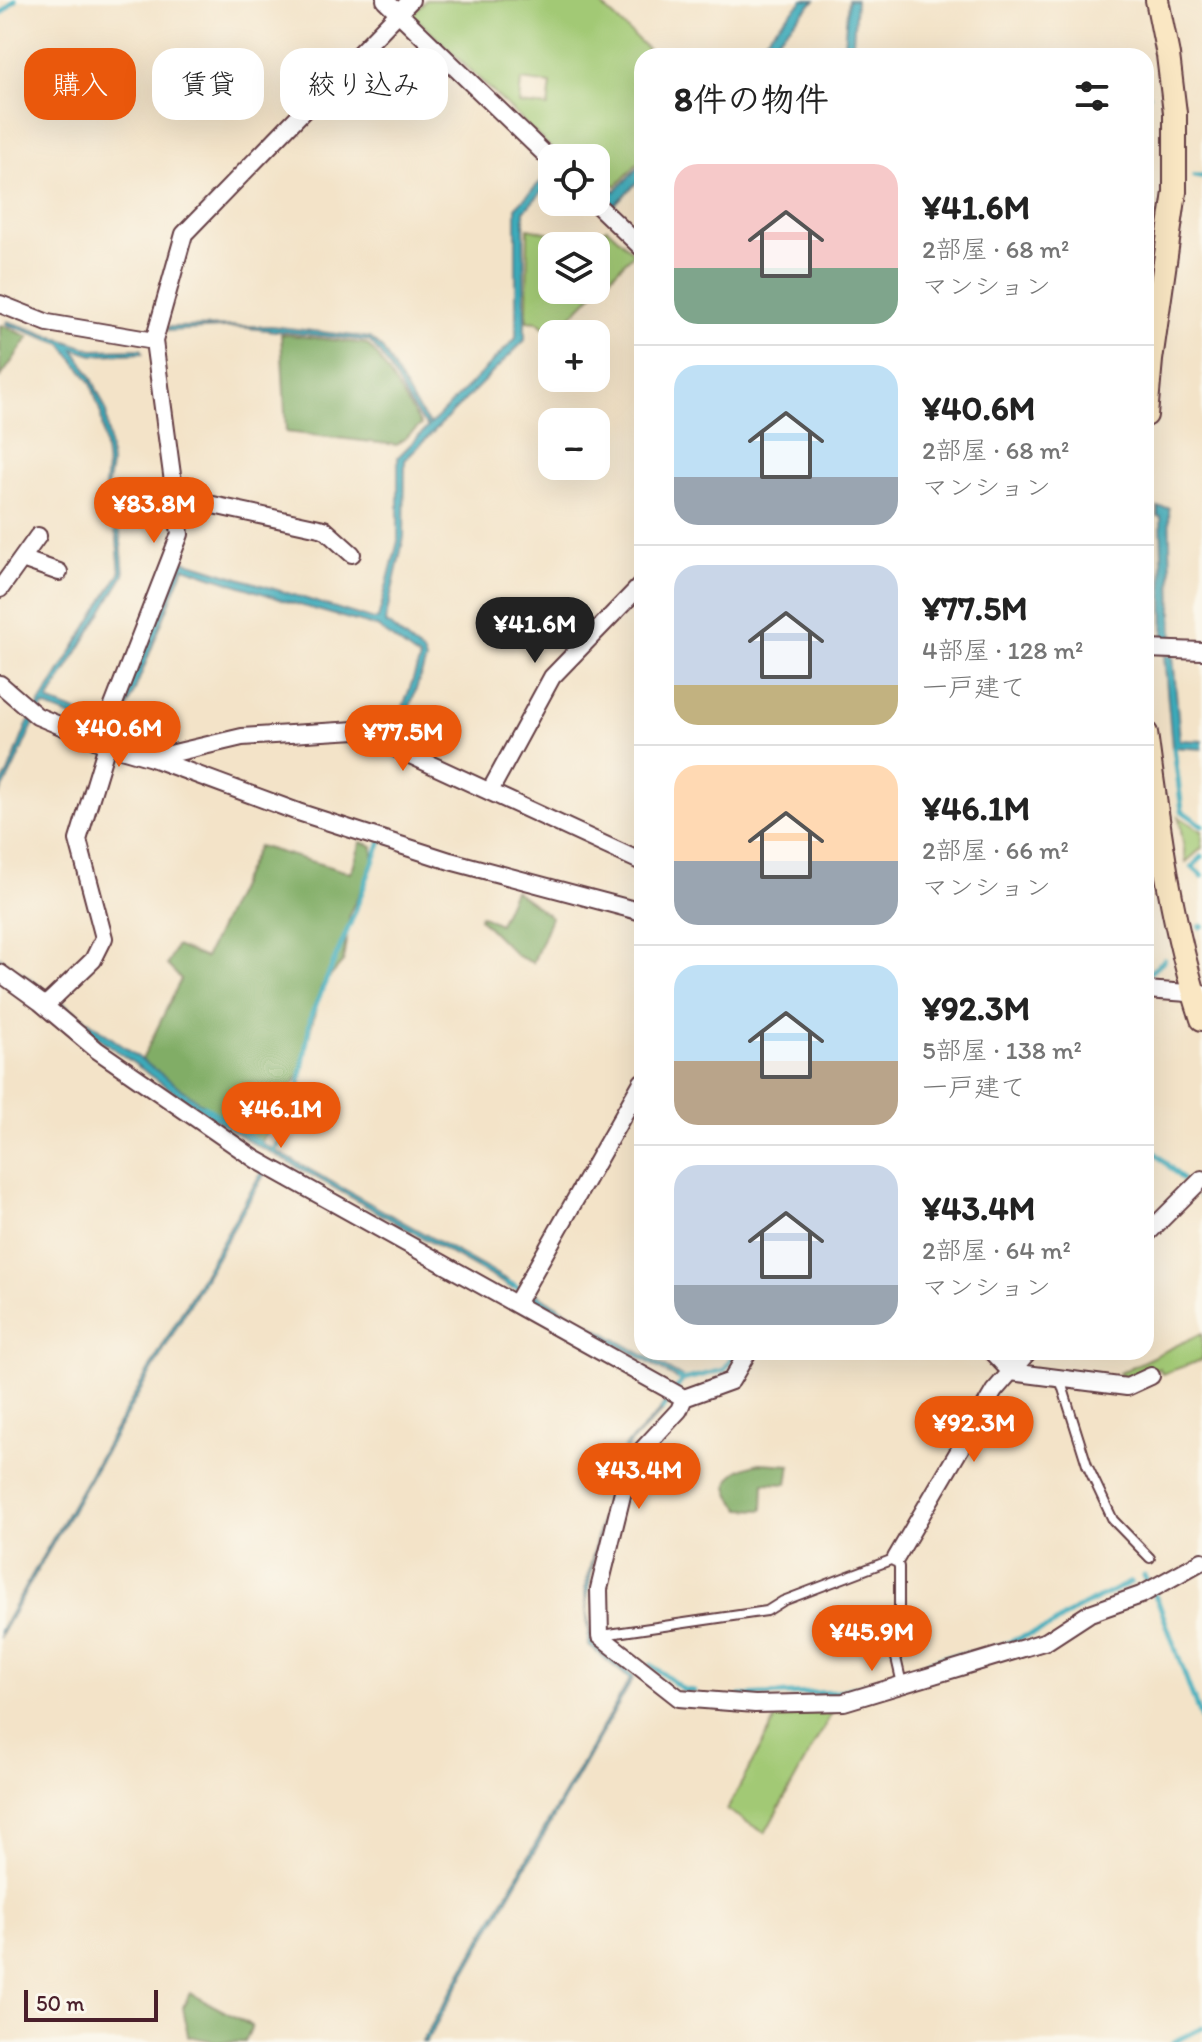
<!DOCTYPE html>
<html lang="ja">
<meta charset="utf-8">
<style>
:root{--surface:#fff;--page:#f6f6f6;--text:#222;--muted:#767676;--line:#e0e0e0;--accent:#ea580c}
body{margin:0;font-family:Itim,"Klee One",sans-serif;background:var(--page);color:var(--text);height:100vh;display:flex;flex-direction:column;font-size:30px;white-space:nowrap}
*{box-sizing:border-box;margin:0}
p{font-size:26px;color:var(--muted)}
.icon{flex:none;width:44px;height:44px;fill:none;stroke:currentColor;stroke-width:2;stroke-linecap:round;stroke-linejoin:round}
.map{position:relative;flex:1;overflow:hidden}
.panel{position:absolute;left:634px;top:48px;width:520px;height:1312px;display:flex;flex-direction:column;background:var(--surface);border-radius:24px;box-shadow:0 8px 32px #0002}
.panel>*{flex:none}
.top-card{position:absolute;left:24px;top:48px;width:490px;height:72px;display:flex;gap:16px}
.tools{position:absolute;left:538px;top:144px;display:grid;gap:16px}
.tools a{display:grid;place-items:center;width:72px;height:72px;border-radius:16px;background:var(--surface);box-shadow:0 8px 32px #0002;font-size:40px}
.scale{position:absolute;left:24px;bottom:20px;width:134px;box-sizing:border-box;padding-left:8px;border:4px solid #4a1f2b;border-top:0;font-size:22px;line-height:28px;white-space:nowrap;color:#4a1f2b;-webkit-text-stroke:6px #fbf7ec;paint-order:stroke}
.price{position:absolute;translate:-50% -68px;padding:0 18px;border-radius:28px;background:var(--accent);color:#fff;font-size:26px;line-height:52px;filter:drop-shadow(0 2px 4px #0008)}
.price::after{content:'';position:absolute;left:50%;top:48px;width:24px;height:18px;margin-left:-12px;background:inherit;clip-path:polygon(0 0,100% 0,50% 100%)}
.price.current{background:#222;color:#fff}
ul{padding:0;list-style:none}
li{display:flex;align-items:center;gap:24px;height:200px;padding:0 40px}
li+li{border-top:2px solid var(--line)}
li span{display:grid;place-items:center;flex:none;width:224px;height:160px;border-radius:24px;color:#555}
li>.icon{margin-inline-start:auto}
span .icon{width:96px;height:96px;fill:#fffc;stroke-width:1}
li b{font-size:34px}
h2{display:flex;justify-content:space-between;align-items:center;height:96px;padding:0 40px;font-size:34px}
.chip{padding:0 28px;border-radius:24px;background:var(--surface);box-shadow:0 8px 32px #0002;font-size:28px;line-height:72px}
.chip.current{background:var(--accent);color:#fff}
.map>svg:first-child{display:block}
</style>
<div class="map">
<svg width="1202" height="2042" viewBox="0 0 1202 2042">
<rect width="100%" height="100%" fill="#fbf7ec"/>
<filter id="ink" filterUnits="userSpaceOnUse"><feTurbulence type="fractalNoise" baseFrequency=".0125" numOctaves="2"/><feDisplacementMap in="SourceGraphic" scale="16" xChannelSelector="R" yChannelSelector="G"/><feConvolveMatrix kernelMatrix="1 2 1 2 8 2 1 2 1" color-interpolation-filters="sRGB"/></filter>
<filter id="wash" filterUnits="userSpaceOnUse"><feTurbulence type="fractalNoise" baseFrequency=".006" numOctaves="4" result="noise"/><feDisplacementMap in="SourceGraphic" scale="32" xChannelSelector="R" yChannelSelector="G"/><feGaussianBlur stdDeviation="1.8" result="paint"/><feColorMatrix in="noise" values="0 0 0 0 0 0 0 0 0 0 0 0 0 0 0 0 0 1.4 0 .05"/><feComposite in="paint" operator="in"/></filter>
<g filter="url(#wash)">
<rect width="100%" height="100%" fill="#f3e3c8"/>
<path fill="#a2c974" stroke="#767450" stroke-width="2" fill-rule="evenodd" d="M426,0H596L655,56H642V159L616,186L596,170V158H582L571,148L560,157L412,14ZM521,80L551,84L548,107L519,104Z
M528,228L580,240L607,228L634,253L552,335L538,322L527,321ZM596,246V290H552V246Z
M1179,817L1202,831V848L1186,862Z
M1202,1333V1360L1162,1374L1159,1368L1127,1383L1119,1373Z
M834,1709L765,1833L727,1810L780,1711Z"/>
<path fill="#81ad66" stroke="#666648" stroke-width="2" d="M1,325L29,337L0,378V326Z
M281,334L367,344L377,355L421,425L397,445L286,432Z
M361,842L373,846V867L350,912L343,962L321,987L300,1073L259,1146L139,1066L181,979L167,965L176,946L205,958L258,846L351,873Z
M514,890L551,917L533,963L517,956L479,918L481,915L499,924Z
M760,1463L790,1465L787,1484L764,1483L763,1510L741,1509C716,1483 730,1470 760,1463Z
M190,1993L252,2026L245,2042H218L188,2036L183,2007Z"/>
<path fill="#3dacbb" stroke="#446673" stroke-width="2" d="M803,0H815L761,56H748Z
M848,0H856L852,56H843Z
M642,163V177L614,205L596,188V174L615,191Z
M550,172L552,181L524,211L525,340L405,460L404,537L385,622L423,653L426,660L398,741L392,739L420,659L377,627L289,602L184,567L117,735L44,706C25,734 18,766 0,793V786L8,773L27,725L120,573L117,538L104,496L107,467L101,414L91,383L62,344L6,324L7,321L93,350L141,349L143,353L93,355L74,349L91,376L106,410L111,465L107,490L120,532L124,575L48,701L112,726L178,559L374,620L378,619L398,541V457L428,427C403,402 394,366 369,341L239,327L168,331L167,327L271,326L370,338L383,350L413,402L430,425L516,338V207Z
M1158,507L1169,508L1173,643L1164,642L1161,517L1158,516Z
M1164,656H1173L1180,740L1202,741V749L1172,747Z
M0,957L237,1129L514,1284L512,1288L274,1154C240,1138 210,1116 179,1095C118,1053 59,1009 0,964Z
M262,1171L265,1173L0,1636V1631Z
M537,1294L682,1377L684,1381L681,1384L679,1380L536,1298Z
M664,1403L667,1405C656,1422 635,1433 626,1451C610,1482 586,1579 587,1613C588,1623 591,1634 593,1644L634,1677L426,2042H422L630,1679L589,1646L585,1589L604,1507L624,1447L659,1412Z"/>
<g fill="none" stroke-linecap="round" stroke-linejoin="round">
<path stroke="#3dacbb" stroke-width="5" d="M0,15L15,0
M1146,95H1149
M1194,176H1202
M1177,744L1174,748L1182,811L1202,825
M1202,857L1192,867L1202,876
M1200,927L1202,926
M1146,976L1164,960
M204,1106L259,1142
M1146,1144L1182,1179
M274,1151L294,1118L311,1016L352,919L381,841
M1200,1197L1202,1195
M508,1283L542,1300
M682,1380L724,1370L735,1352
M663,1409L682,1380L679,1378
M1144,1576L1158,1601L1202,1722
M651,1665L684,1690L694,1691
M740,1696L837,1692L891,1678L943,1657L982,1652L1050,1627L1075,1610L1131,1582
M1174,2042L1202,2028"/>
</g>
</g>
<g filter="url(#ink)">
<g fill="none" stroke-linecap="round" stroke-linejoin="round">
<defs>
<path id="lane" d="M1060,1379L1087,1465L1113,1520L1150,1558
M602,1635L767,1611L783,1601L896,1558L899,1567V1628L896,1658L902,1684"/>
<path id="street" d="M385,0L552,161
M594,202L642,248
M0,304L48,323L154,341
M176,506L213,505L324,529L352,554
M22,559L59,572
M0,589L38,536
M1146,649L1202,651
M0,684L37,716L107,745L152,758L298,812L450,861L642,912
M99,742L180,534L154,341L184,234L411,0
M153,758L242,737L356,730L642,862
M490,791L552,677L642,584
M0,973L40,1002L97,1050L255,1159L684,1398
M1146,990L1202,994
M45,1006L93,960L104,938L78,840L107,745
M1146,1235L1202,1179
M516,1304L642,1082
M748,1352L731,1381L684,1398L679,1410L630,1463L599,1589L600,1636L679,1698L755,1704L844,1702L1047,1641L1090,1613L1141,1595L1202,1561
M992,1352L1011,1372L1127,1387L1151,1376
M896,1558L994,1391L1028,1352"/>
<path id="secondary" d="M1146,415L1151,360L1175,192V113L1168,55L1157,0
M1146,733C1159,829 1171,926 1202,1019"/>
</defs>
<use href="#lane" stroke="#633c43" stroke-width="12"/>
<use href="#street" stroke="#633c43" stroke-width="20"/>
<use href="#secondary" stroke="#633c43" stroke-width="26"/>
<use href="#lane" stroke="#fff" stroke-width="8"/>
<use href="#street" stroke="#fff" stroke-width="16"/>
<use href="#secondary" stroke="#fae7c3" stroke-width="22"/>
</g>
</g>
</svg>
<div class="tools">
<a><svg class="icon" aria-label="locate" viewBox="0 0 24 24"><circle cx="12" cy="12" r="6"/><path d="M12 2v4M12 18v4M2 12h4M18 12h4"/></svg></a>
<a><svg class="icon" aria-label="layers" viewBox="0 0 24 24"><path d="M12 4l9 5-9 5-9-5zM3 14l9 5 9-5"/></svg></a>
<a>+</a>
<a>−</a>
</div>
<div class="scale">50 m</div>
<b class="price" style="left:154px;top:545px">¥83.8M</b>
<b class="price current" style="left:535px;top:665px">¥41.6M</b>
<b class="price" style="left:119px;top:769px">¥40.6M</b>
<b class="price" style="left:403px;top:773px">¥77.5M</b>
<b class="price" style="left:281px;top:1150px">¥46.1M</b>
<b class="price" style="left:974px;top:1464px">¥92.3M</b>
<b class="price" style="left:639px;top:1511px">¥43.4M</b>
<b class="price" style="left:872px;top:1673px">¥45.9M</b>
<div class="top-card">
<a class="chip current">購入</a>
<a class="chip">賃貸</a>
<a class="chip">絞り込み</a>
</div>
<section class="panel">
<h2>8件の物件<svg class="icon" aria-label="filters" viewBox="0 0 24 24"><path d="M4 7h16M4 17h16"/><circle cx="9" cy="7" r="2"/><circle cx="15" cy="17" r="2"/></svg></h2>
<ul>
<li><span style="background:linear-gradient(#f6c9c9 65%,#7fa58c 0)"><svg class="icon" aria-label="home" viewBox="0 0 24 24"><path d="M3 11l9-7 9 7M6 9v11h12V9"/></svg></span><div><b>¥41.6M</b><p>2部屋 · 68 m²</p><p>マンション</p></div></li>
<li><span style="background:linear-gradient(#bfe0f5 70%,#9aa5b1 0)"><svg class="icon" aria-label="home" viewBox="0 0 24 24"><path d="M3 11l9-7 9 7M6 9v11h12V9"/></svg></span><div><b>¥40.6M</b><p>2部屋 · 68 m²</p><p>マンション</p></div></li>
<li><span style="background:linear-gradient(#c9d6e8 75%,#c2b280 0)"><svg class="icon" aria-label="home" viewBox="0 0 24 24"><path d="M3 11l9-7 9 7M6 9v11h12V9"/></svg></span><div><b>¥77.5M</b><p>4部屋 · 128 m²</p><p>一戸建て</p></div></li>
<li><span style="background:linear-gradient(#ffd9b3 60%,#9aa5b1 0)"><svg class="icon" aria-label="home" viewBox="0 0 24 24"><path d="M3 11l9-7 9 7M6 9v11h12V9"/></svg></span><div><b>¥46.1M</b><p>2部屋 · 66 m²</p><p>マンション</p></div></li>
<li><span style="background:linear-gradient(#bfe0f5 60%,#b9a48a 0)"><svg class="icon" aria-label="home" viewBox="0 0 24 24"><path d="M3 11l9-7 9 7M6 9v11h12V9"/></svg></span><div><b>¥92.3M</b><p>5部屋 · 138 m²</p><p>一戸建て</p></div></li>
<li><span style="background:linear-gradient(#c9d6e8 75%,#9aa5b1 0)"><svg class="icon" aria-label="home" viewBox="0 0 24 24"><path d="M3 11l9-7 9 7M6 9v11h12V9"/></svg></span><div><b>¥43.4M</b><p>2部屋 · 64 m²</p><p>マンション</p></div></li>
</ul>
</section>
</div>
